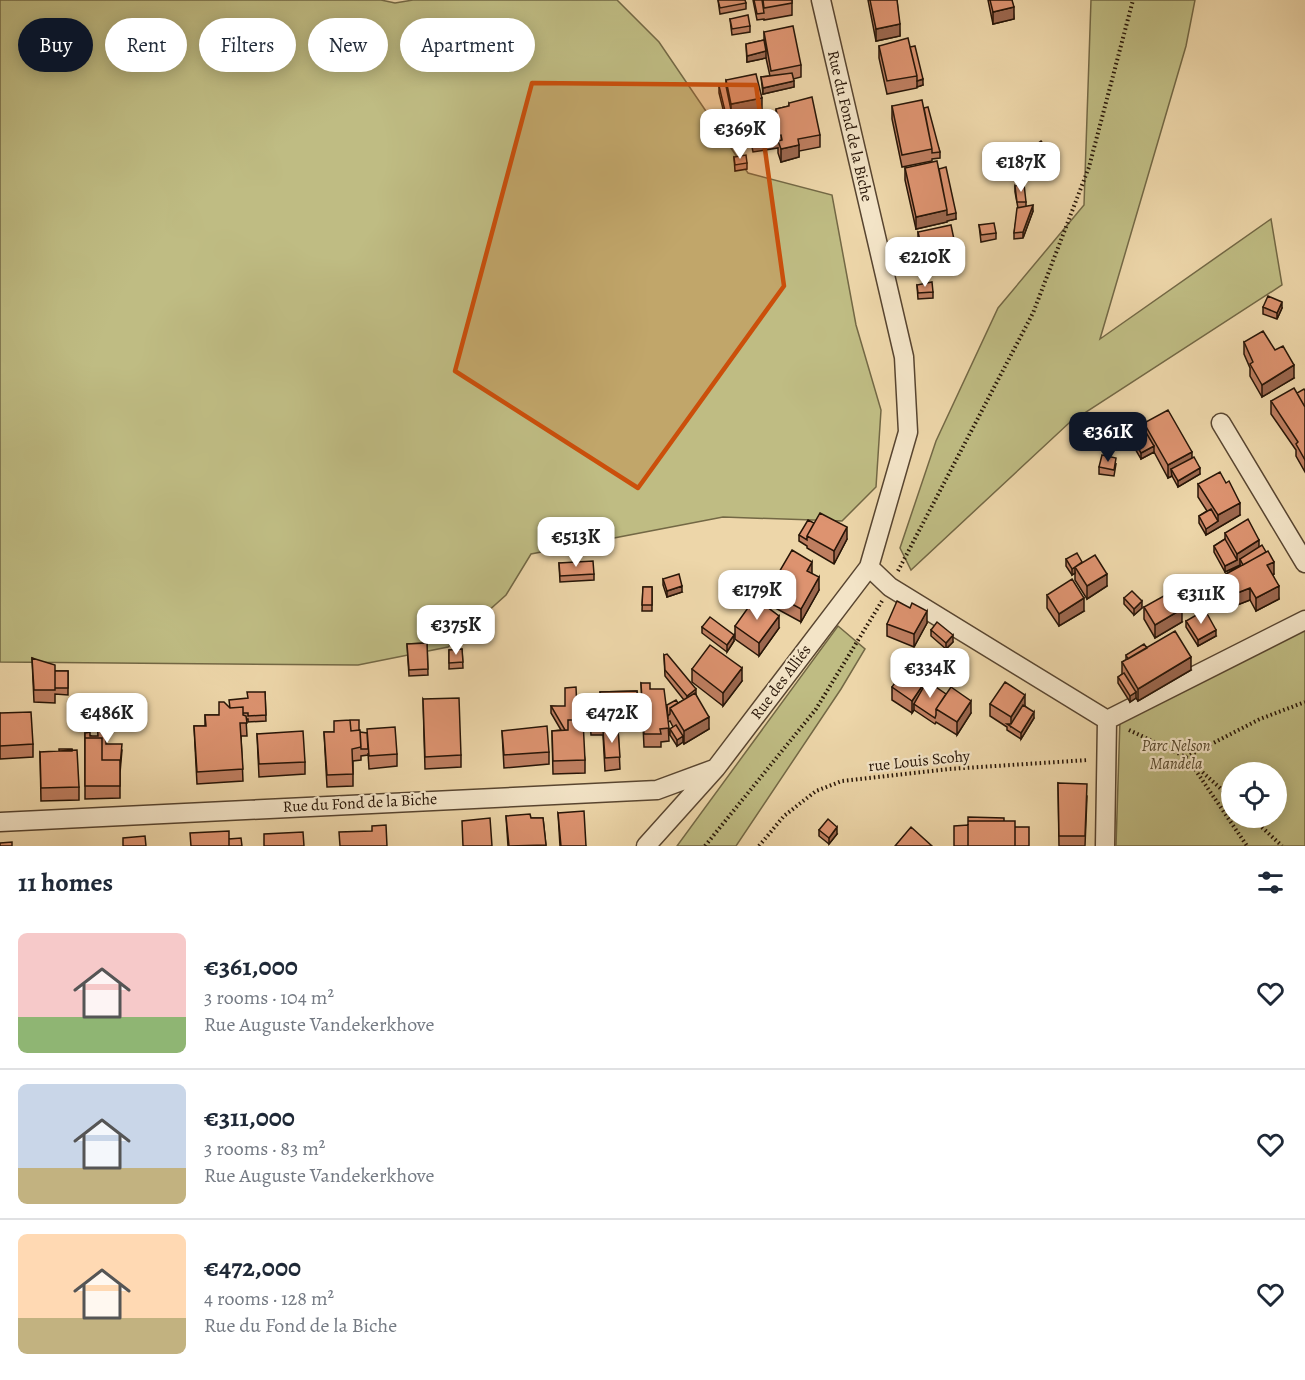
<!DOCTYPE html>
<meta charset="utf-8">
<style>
:root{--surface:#fff;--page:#f2f2f3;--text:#1f2937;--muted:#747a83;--line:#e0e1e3;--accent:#111827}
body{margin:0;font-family:Alegreya,serif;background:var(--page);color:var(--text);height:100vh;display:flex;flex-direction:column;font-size:22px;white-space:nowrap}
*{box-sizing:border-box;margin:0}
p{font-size:20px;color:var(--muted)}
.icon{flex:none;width:33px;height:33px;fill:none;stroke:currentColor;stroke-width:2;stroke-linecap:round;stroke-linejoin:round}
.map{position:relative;height:846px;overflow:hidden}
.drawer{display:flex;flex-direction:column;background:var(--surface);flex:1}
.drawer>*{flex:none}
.top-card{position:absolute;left:18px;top:18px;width:600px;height:54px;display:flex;gap:12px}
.controls{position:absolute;left:1221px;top:762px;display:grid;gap:12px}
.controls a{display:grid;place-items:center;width:66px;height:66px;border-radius:50%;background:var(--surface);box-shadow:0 3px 15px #0003;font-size:30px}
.price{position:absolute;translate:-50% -51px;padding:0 14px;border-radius:12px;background:#fff;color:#222;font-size:20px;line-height:39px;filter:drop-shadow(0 2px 3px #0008)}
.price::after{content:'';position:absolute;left:50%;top:36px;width:18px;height:14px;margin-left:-9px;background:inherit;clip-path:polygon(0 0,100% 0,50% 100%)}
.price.current{background:var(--accent);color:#fff}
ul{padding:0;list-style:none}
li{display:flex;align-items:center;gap:18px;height:150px;padding:0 18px}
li+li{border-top:2px solid var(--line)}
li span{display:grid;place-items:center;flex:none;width:168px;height:120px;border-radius:9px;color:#555}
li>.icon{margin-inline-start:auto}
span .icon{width:72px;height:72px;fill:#fffc;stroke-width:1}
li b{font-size:26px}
h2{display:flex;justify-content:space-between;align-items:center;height:72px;padding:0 18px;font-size:26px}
.tag{padding:0 21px;border-radius:27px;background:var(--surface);box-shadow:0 3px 15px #0003;font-size:21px;line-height:54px}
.tag.current{background:var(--accent);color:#fff}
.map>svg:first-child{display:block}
</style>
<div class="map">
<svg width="1305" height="846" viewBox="0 0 1305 846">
<rect width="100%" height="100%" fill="#edd6a9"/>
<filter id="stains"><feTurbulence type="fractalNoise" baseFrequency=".00333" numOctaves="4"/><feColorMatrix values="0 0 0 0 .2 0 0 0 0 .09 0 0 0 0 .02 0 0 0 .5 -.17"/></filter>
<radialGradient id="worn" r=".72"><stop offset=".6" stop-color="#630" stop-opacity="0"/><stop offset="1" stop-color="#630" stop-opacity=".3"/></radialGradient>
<path fill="#bfbc83" stroke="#736845" stroke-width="1.5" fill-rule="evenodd" d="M0,0H381L395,3L413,0H617L659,42L748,173L832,195L856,325L881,410L876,487L842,521L723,517L531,554L506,595L448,647L358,665L0,662Z
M1091,0H1195L1186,46L1100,339L1271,219L1282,285L1069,423L911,570L900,548L936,441L998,308L1084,205Z
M1305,621V846H1116L1120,720ZM1232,772H1276V818H1232Z
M838,626L865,649L841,689L736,846H677Z"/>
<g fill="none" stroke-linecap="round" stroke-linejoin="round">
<defs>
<path id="minor" d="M1221,423L1305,563
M869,567L890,587L1107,720
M1107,720L1305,620
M0,822L657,790L714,769
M646,846L716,768L869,567L908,432L904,357L821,0
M1105,846L1107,720"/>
</defs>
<use href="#minor" stroke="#584530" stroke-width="21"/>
<path stroke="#271507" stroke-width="4" stroke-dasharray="1.5 3" stroke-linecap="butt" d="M898,571L1033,313L1089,167L1133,0
M1129,730L1186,757L1232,799
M1186,757L1260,719L1305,702
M1190,762L1247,846
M1252,818L1282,846
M705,846L816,709L882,601
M759,846L784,816L816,791L842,781L949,769L1088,760"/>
<use href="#minor" stroke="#f3e4c7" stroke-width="18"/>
</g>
<path fill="#be7e60" stroke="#271507" stroke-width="1.5" d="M718,0L746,3V9L720,14Z
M753,0H792V15L764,20V19L757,20Z
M868,0H897L900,36L876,41Z
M988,0H1012L1014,19L993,24Z
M730,19L750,26V32L732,35Z
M764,32L801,65V77L793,79L794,87L763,94L761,77L770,76L766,58L747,62L746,44L764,40Z
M334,33L350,41V47L336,49Z
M879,46L910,47L923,85L917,87V88L887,94L879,58Z
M726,80L762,110L725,117L719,93V86H726Z
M789,103L820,135V147L799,151V157L781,162L778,153V148L753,152L751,142L745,144L744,135V122L776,115V109L789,106Z
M892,106L924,108L940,152V158L932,159V161L902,167L892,119Z
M1028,151L1048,157L1035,166L1028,158Z
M734,157L747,163V169L735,171Z
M905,168L939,169L956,219L947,221V222L916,229L905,180Z
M1015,186L1026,202V206L1033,211L1023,238L1014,239V233L1018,208L1015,192Z
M979,225L996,233V239L981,242Z
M918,232L956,261L924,269L918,244Z
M917,285L933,292V298L918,299Z
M1263,307L1282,308L1277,319L1263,314Z
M1244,342L1294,378L1262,397L1250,376V368L1244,354Z
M1305,391V472L1296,456V450L1271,414V401Z
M1144,423L1192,458L1200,474L1178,487L1172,476L1168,478L1154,452L1141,459L1131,442V436L1144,429Z
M1116,464L1114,476L1099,474V467Z
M1198,484L1240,515L1206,535L1199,523V516L1207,511L1198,497Z
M814,523L847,539L834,564L807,548V546L799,541V535Z
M1225,533L1259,547L1274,574L1273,575L1279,599L1256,611L1250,600L1232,607L1229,603V592L1226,587V574L1240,566V565L1225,572L1214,552V546L1225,539Z
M1066,559L1082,563L1107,586L1087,599L1075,580V573L1072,575L1066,566Z
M559,563L594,574V580L560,582Z
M812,574L819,590L801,622L768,604V591Z
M663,579L682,592L667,597L663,585Z
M643,587H652V611H642Z
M1047,595L1084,611L1059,626L1047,608Z
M1124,598L1142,608L1134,615L1124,604Z
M1144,607L1182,622L1155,638L1144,619Z
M910,608L927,623L914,647L887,636V624Z
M1186,621L1216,636L1198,646L1186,627Z
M735,626L779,628L759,656L735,639Z
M702,627L734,641L727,652L702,633Z
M931,630L953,642L946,649L931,636Z
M427,643L428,675L409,676L407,644Z
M1147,648L1191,670L1138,701L1136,698L1130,702L1118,683V677L1122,674V662L1126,660V655Z
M462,649L463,668L449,669V650Z
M664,655L696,695L709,729L684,744L683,742L677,746L670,735V729L673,727L670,721L668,722L669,741L661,742V747H644L641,683L650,689L668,719L667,705L678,703L684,700L665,676Z
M32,658L55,671H68V695L55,694V703L34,702Z
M692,669L742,681L723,706L692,682Z
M927,682L971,713L957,735L936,722L935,724L914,710L912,713L892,700V687Z
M637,691L638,728L618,729L620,769L605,771L603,735H591L589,703L600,696V692Z
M265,692L266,721L248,722V719H246L247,736H241L243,781L197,784L194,726H205V715H219L229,707Z
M423,699L461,755V767L425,769Z
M990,704L1025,706L1034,718L1021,739L1007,730V727L990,716Z
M551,706L577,709L585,760V773L553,774L552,731L561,730L551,713Z
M0,713L33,744V757L0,759Z
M502,731L549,752V764L504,768Z
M324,732H360L397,754V766L369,769L368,753V755L361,756V760L353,761V786L327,787Z
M85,733L106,744L122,750L120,773V798L85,799Z
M257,734L305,762V774L259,777Z
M40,752L79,787V800L41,801Z
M1058,783L1087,796L1085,846H1059Z
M558,813L586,846H560Z
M506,816L531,818H543L546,846H508Z
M819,830L837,834L829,844L819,836Z"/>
<path fill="#9b674e" stroke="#271507" stroke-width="1.5" d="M1014,7V19L993,24V12Z
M900,24V36L876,41V29Z
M766,51V58L747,62V56Z
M923,79V85L917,87V81Z
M794,81V87L763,94V88Z
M762,98V110L731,117V104Z
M751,130V142L745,144V131Z
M799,145V157L781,162V149Z
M1048,150V157L1035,166V160Z
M1033,205V211L1023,238V232Z
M947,210L956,213V219L947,221V222L916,229V217Z
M956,249V261L924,269V257Z
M1282,302V308L1277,319V313Z
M1294,365V378L1262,397V385Z
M1154,446V452L1141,459V453Z
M1192,452V464L1171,469L1172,476L1168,478V465Z
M1200,468V474L1178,487V481Z
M1240,503V515L1206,535V529L1218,521V515Z
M847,527V539L834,564V551Z
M1259,540V553L1240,559V565L1225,572V566L1237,560V554Z
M812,562V575L807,571Z
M1082,562L1075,567V573L1072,575V569Z
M1274,562V574L1267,578V565Z
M1107,574V586L1087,599V586Z
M819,577V590L801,622V609Z
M682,586V592L667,597V591Z
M1279,586V599L1256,611V598Z
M1250,588V600L1232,607V595Z
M1084,598V611L1059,626V614Z
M1142,601V608L1134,615V609Z
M1182,609V622L1155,638V625Z
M927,611V623L914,647V634Z
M779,616V628L759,656V643Z
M1216,630V636L1198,646V640Z
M734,635V641L727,652V645Z
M953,635V642L946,649V643Z
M1191,657V670L1138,701V689Z
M742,668V681L723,706V693Z
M927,679V691L914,704V710L912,713V701Z
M696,689V695L687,702V696Z
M1136,692V698L1130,702V696Z
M1025,695V708L1011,726V717Z
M971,701V713L957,735V722Z
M1034,712V718L1021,739V733Z
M709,717V729L684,744V731Z
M683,736V742L677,746V740Z
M837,827V834L829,844V838Z"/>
<path fill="#dd9370" stroke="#271507" stroke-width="1.5" d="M718,0H745L746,3L720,8Z
M754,0H762L764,13L757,14Z
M763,0H792V3L764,8Z
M870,0H897L900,24L876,29Z
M990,0H1012L1014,7L993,12Z
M748,15L750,26L732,29L730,19Z
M793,26L801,65L771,71L764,32Z
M349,32L350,41L336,42L334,33Z
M908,38L917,76L887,81L879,46Z
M764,40L766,51L747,56L746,44Z
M915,46L923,79L917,81V76L910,47Z
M792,73L794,81L763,88L761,77Z
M756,74L762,98L731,104L726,80Z
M719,86H726L731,110L725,111Z
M812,97L820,135L798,139L799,145L781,149L778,141L782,140L781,135L753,140L751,130L745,131L744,122L777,114L776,109L789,106V103Z
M922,100L932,149L902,155L892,106Z
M928,107L940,152L932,153V149L924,108Z
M1041,141L1048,150L1035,160L1028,151Z
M746,155L747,163L735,165L734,157Z
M937,161L947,210L916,217L905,168Z
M946,167L956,213L947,215V210L939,169Z
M1024,184L1026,202H1017L1015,186Z
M1033,205L1023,232L1014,233L1017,208Z
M994,223L996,233L981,235L979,225Z
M951,225L956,249L924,257L918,232Z
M932,282L933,292L918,293L917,285Z
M1268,296L1282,302L1277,313L1263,307Z
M1263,331L1275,350L1283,346L1294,365L1262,385L1250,364L1253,362L1244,342Z
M1294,388L1305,407V460L1296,444L1298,442L1271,401Z
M1304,389L1305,391V407L1297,393Z
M1168,410L1192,452L1168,465L1144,423Z
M1144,429L1154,446L1141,453L1131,436Z
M1102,455L1116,458L1114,470L1099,467Z
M1194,457L1200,468L1178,481L1171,469Z
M1220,472L1226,483L1229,481L1240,503L1218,515L1198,484Z
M1211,509L1218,521L1206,529L1199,516Z
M820,513L847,527L834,551L807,536Z
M1248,519L1259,540L1237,554L1225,533Z
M808,520L814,523L807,536V540L799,535Z
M1225,539L1237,560L1225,566L1214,546Z
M1262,545L1266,552L1243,565L1240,559Z
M792,550L812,562L807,571L819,577L801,609L768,591Z
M1268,551L1274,562L1267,565L1279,586L1256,598L1250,588L1232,595L1229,590L1232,585L1226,574Z
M1077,553L1082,562L1072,569L1066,559Z
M1095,555L1107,574L1087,586L1075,567Z
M593,561L594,574L560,576L559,563Z
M679,574L682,586L667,591L663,579Z
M1072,579L1084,598L1059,614L1047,595Z
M643,587H652V605H642Z
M1132,591L1142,601L1134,609L1124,598Z
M1171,592L1182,609L1155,625L1144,607Z
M755,598L779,616L759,643L735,626Z
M897,601L910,608L912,603L927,611L914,634L887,624Z
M1205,610L1216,630L1198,640L1186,621Z
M710,617L734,635L727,645L702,627Z
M937,622L953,635L946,643L931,630Z
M1175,631L1191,657L1138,689L1122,662Z
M427,643L428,669L409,670L407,644Z
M1144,644L1147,648L1128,659L1126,655Z
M710,645L742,668L723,693L692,669Z
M462,649L463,662L449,663V650Z
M667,654L696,689L687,696L665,670L664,655Z
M32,658L55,665V690H34Z
M907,665L927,679L912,701L892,687Z
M55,671H68V688H55Z
M1124,673L1136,692L1130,696L1118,677Z
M927,681L946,694L936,709V715L935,718L914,704Z
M1005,682L1025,695L1011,717L990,704Z
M641,683H650V689H664L669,728L660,729L661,734H644Z
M576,687L577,709H583V720H568V730H565L551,706H565V688Z
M951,687L971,701L957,722L936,709Z
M637,691L638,722L618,723V729L603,730V728L591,729L589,697L601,696L600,692Z
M247,692H265L266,715L248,716V713H243V707L230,708L229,700L248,698Z
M695,693L709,717L684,731L670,708Z
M459,698L461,755L425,757L423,699Z
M676,700L678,703L670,708V714L668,716L667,705Z
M219,702H224L230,708L243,707V715L246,716L247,723H240L243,769L197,772L194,726H206L205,715H219Z
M1023,705L1034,712L1021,733L1007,724H1011Z
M31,712L33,744L0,746V713Z
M350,720L351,731L360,730L361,747L352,749L353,774L327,775L324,732H334V721Z
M350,720H359V730L351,731Z
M568,720H583L585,760L553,761L552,731L568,730Z
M97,722H106V744H122L120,766V760H102V738H85V733L90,732V736H98Z
M676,725L683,736L677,740L670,729Z
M547,726L549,752L504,755L502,731Z
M395,727L397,754L369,756L367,729Z
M618,729L620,757L605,758L603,730Z
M303,731L305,762L259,764L257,734Z
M360,732L367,733L368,749H361Z
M85,738H102V760H120V786H85Z
M59,749H72V751H59Z
M77,750L79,787L41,788L40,752Z
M1058,783L1087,784L1085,836H1059Z
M584,811L586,846H561L558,813Z
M530,814L531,818H543L546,845L509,846L506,816Z
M968,817L1004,818V821H968Z
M490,818L492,846H463L462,821Z
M828,819L837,827L829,838L819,830Z
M968,821H1015V846H968Z
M386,825L387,846H340L339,832L372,831V826Z
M968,825V846H954V826Z
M911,827L932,846H895Z
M1015,827H1029V846H1015Z
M229,831V846H191L190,833Z
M303,832L304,846H264V834Z
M145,836L146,846H123V838Z
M241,838L242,846H229V839Z
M12,842V846H0V843Z"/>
<path fill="#cb4f0b" fill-opacity="0.2" stroke="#cb4f0b" stroke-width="4.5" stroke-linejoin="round" d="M532,83L756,85L784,286L638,488L455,371Z"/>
<g text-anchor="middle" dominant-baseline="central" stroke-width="4.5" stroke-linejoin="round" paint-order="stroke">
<g font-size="16" fill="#271507" stroke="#f3e4c7">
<text transform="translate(850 126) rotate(77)">Rue du Fond de la Biche</text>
<text transform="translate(781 682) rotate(-53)">Rue des Alliés</text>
<text transform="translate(919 761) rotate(-6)">rue Louis Scohy</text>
<text transform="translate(360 803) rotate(-3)">Rue du Fond de la Biche</text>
</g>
<g font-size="16" font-style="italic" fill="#55472c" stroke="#f3e4c7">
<text x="1176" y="746">Parc Nelson<tspan x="1176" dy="18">Mandela</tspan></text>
</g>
</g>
<rect width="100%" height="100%" filter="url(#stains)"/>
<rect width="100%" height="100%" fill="url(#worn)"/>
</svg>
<div class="controls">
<a><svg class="icon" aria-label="locate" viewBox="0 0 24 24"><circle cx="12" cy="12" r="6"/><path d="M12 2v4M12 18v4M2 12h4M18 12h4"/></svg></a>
</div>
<b class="price" style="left:740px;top:160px">€369K</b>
<b class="price" style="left:1021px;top:193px">€187K</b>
<b class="price" style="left:925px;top:288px">€210K</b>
<b class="price current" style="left:1108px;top:463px">€361K</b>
<b class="price" style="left:576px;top:568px">€513K</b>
<b class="price" style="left:757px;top:621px">€179K</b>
<b class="price" style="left:1201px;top:625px">€311K</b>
<b class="price" style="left:456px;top:656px">€375K</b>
<b class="price" style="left:930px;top:699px">€334K</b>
<b class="price" style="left:107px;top:744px">€486K</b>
<b class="price" style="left:612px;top:744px">€472K</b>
<div class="top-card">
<a class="tag current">Buy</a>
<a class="tag">Rent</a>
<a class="tag">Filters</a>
<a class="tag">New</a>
<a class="tag">Apartment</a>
</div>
</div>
<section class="drawer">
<h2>11 homes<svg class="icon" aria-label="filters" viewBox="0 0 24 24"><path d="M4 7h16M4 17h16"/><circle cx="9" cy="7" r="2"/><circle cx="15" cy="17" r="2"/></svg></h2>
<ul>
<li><span style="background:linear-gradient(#f6c9c9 70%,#8fb573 0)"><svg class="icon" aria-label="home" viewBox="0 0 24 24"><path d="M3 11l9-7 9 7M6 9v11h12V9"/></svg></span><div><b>€361,000</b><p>3 rooms · 104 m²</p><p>Rue Auguste Vandekerkhove</p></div><svg class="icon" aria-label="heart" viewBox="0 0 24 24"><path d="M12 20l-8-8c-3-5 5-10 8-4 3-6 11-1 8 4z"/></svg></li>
<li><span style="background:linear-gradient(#c9d6e8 70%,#c2b280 0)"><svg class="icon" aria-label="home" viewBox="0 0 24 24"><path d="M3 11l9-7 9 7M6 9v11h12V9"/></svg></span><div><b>€311,000</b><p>3 rooms · 83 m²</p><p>Rue Auguste Vandekerkhove</p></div><svg class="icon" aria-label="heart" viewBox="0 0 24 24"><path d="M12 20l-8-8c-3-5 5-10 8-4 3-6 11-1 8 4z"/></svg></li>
<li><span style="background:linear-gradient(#ffd9b3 70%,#c2b280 0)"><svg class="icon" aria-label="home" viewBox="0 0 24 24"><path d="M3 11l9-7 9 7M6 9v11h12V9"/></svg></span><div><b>€472,000</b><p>4 rooms · 128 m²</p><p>Rue du Fond de la Biche</p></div><svg class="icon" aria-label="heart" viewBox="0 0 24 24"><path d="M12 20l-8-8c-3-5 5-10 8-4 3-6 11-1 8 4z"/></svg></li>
</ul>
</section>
